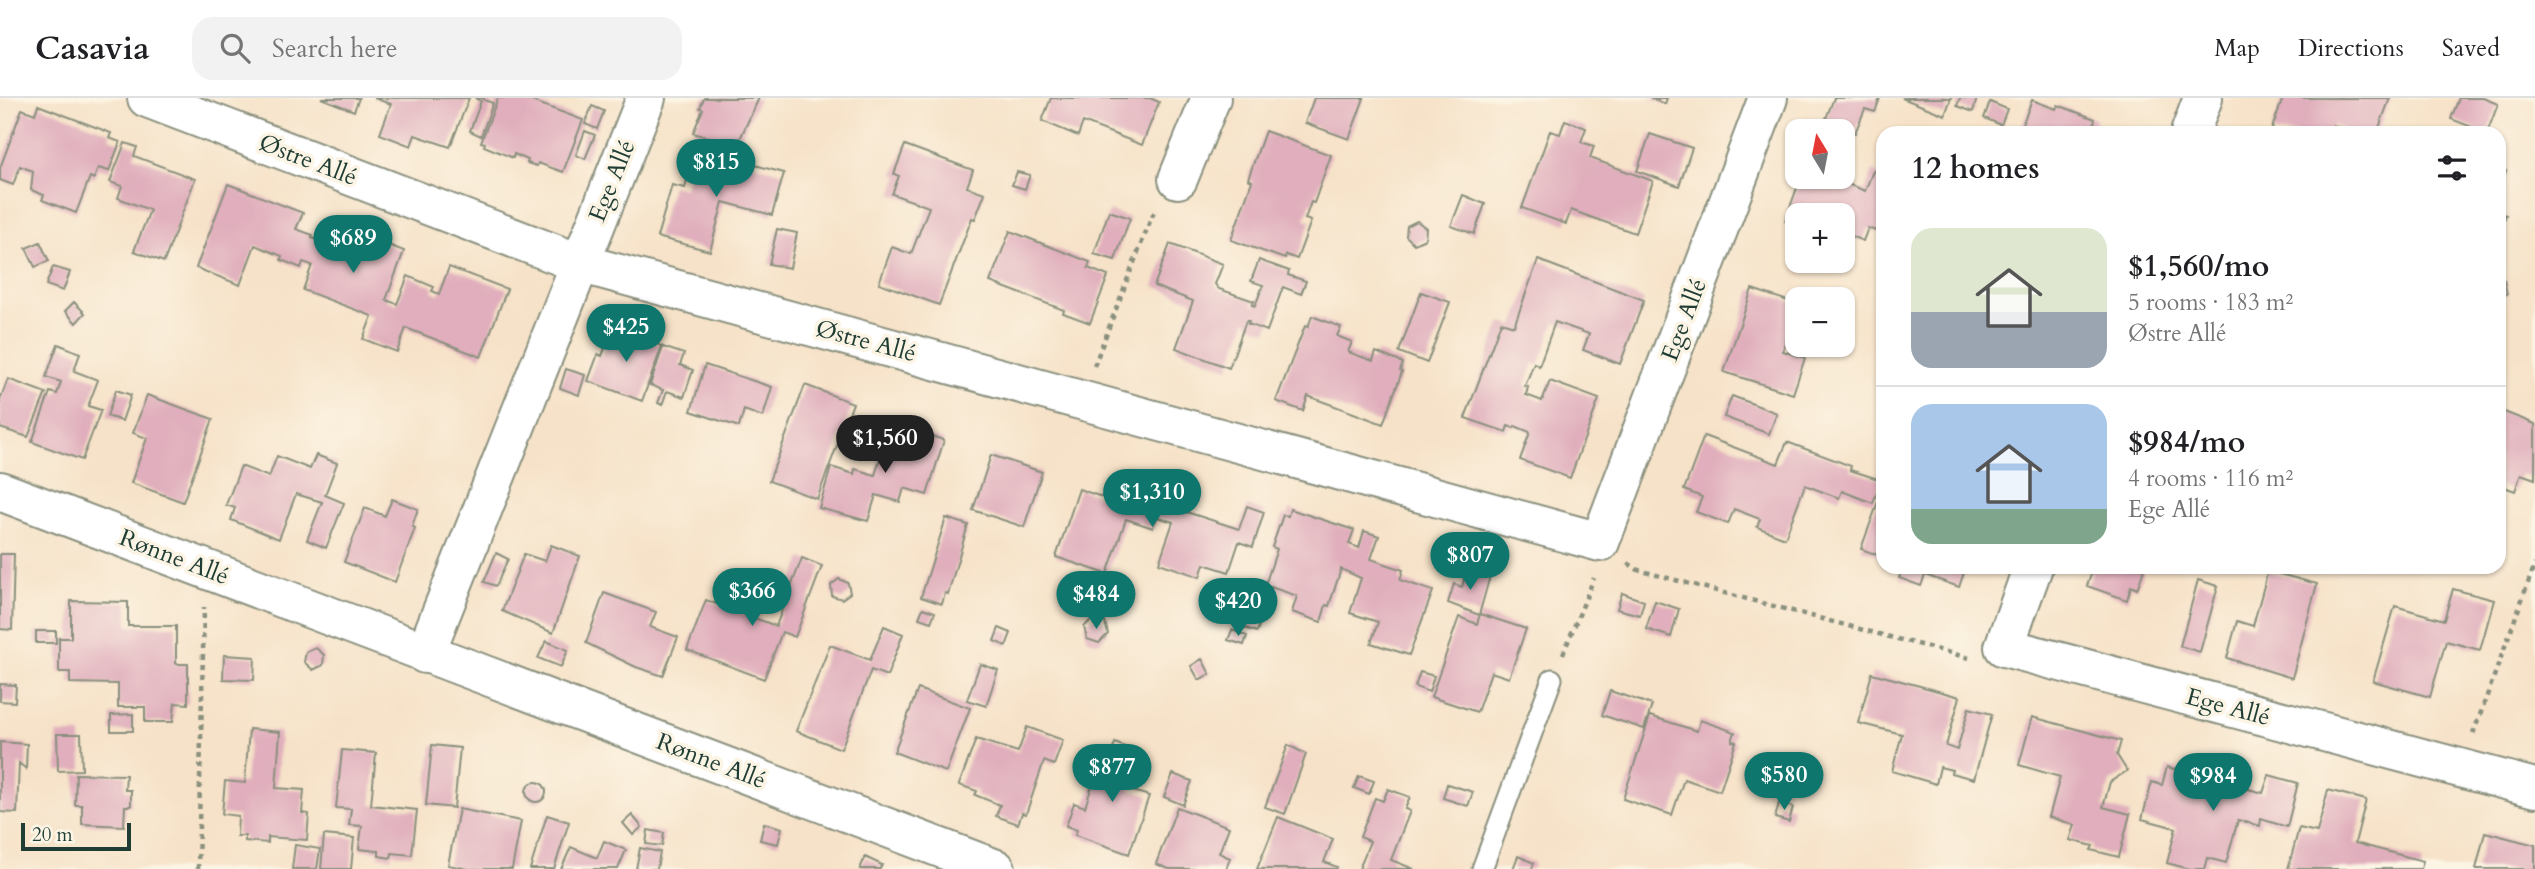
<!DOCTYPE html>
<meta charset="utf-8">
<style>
:root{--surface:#fff;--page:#f2f2f2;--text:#202124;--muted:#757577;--line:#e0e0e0;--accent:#0f766e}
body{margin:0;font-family:Cardo,serif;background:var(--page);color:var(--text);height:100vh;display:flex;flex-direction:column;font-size:26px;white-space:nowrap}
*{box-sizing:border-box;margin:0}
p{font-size:23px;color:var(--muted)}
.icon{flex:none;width:38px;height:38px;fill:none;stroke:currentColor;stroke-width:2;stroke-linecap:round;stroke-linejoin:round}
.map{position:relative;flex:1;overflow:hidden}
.panel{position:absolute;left:1876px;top:28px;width:630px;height:448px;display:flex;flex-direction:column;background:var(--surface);border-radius:21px;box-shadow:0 2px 5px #0004}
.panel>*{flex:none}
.needle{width:46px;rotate:350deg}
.controls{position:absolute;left:1785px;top:21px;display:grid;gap:14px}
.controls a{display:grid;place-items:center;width:70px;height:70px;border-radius:14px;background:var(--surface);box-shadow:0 2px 5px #0004;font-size:35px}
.scale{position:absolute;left:21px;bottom:18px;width:110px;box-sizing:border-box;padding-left:7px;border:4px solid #1f3d34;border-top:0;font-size:19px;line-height:24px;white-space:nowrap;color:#1f3d34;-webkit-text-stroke:5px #fcf5e5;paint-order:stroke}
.price{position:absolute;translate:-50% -60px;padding:0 16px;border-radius:24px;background:var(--accent);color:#fff;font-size:23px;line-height:46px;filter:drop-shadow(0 2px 4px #0008)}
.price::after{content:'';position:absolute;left:50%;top:42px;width:21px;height:16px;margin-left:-10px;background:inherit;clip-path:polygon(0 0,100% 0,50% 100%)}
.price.on{background:#222;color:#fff}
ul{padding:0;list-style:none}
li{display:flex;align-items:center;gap:21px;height:175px;padding:0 35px}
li+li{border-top:2px solid var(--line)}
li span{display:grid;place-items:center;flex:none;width:196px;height:140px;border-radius:21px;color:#555}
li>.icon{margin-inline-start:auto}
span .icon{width:84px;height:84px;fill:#fffc;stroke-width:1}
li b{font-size:30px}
h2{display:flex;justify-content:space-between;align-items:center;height:84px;padding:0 35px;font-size:30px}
header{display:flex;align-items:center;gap:42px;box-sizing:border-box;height:98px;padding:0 35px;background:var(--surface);border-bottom:2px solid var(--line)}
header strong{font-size:33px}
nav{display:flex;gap:38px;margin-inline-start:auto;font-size:24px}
.search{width:490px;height:63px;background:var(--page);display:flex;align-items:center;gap:18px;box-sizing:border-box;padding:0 24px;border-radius:21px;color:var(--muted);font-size:26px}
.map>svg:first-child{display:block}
</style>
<header>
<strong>Casavia</strong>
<div class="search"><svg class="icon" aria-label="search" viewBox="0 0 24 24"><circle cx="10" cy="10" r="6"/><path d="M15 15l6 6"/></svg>Search here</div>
<nav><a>Map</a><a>Directions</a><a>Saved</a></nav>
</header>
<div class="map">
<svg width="2535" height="771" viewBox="0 0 2535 771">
<rect width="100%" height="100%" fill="#fcf5e5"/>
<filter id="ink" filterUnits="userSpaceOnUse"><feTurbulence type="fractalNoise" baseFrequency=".0143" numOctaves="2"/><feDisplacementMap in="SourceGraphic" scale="14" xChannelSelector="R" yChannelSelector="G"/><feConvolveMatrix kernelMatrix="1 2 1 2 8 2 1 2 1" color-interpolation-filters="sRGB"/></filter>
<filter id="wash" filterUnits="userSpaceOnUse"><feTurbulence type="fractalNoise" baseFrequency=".00686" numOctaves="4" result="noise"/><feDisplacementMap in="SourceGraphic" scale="28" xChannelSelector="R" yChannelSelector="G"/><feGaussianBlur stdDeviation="1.57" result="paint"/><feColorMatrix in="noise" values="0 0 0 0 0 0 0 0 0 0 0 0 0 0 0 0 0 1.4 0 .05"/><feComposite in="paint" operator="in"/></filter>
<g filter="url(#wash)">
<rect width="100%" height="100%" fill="#f6e2c8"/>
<g id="blocks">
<path fill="#e0aebc" d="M321,0H359L354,13Z
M374,0H469L450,49L415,37L411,48L380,36L391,6Z
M475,0H484V2L493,5L481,38L470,33L481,3Z
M498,0H524L583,22L563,74L538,65L537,68L527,65L528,62L514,56L513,60L484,48L485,45L481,44Z
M704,0H759L737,47L693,35L703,11L700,10Z
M1051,0H1150L1159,4L1142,47L1083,24L1078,38L1042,23Z
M1314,0H1364L1349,41L1305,25Z
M1650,0H1667L1665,6Z
M1834,0H1880L1875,14L1865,11L1855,35L1825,23Z
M1902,0H1951L1945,17Z
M1960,0H1977L1973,14L1957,8Z
M2283,0H2390L2377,35H2354L2333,27L2330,35H2277L2271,33Z
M2459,0H2483L2498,6L2487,35L2451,21Z
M2032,2L2056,11L2058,7L2095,21L2094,26L2118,35H2019Z
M1990,4L2007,11L2001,27L1984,20Z
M38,7L111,35L109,40L120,44L109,73L98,70L94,81L90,79L76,115L42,102L44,97L31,92L33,73L20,68L13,87L0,82V70L22,11L35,16Z
M592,8L604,13L597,31L585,26Z
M1565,22L1586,30L1581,44L1594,48L1590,60L1653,83L1635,135L1571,112L1566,126L1522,110L1550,33L1560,36Z
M585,33L595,37L585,61L576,57Z
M1265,33L1331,57L1314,105L1311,104L1305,121L1311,123L1297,161L1286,157L1285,161L1231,142L1252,83L1248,81Z
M1650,36L1692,50L1679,88L1637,73Z
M125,45L137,49L134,58L195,81L164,164L134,153L150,112L118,100L122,88L110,84Z
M905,47L973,72L967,89L985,95L975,121L972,120L939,207L879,185L892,149L911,156L929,109L892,96L899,78L894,76Z
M719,57L784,75L772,117L723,104L710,153L657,139L672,87L685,90L692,62L716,69Z
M2499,71L2506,73L2499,92Z
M1873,73L1883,78V136L1868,130L1863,143L1843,135V117H1797V128L1785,123L1801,79H1830L1865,93Z
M1017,74L1030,77L1025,91L1012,87Z
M228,86L303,115L296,131L313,137L312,140L321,143L323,139L349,148L355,134L404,153L386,202L397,206L408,178L434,189L432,193L439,196L449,169L507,191L481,259L406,230L397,254L363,241L372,218L303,192L312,167L303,164L301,170L281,162L282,158L255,147L240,187L196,170Z
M1463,97L1485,106L1474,136L1451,128Z
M1109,113L1130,120L1115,162L1094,156Z
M2499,115L2506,117L2499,134Z
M1417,123L1426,130L1425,141L1414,146L1406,138L1407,128Z
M777,131L797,135L790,170L769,166Z
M1010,133L1090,164L1088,170L1108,178L1090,225L1063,215L1064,212L990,184Z
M40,144L49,163L35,169L26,150Z
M1170,146L1223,166L1215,186L1219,191L1254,203L1252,207L1255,208L1263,187L1251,183L1259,162L1289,173L1288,177L1306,183L1301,196L1283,189L1267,233L1248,226L1249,223H1246L1229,270L1176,250L1193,203L1154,188Z
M1538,162L1644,202L1620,266L1583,252L1589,236L1555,224L1539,268L1534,265L1525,288L1528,289L1526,297L1542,303L1550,283L1599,301L1570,380L1520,362L1530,334L1515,328L1514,330L1508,328L1506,334L1465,320L1501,224L1514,228Z
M53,169L70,174L63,193L46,187Z
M2504,182L2507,196L2499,198V183Z
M1752,191L1797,206L1783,253L1805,260L1793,296L1724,274Z
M1421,194L1450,204L1427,265L1399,254Z
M74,204L85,215L76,225L65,213Z
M1312,218L1341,229L1337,238L1352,244L1348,254L1373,263L1376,254L1403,265L1400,273L1402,274L1383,326L1308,298L1303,313L1276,303L1305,228L1308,229Z
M613,229L662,248L642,303L588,283L598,256L602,258Z
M58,246L80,255L74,273L98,282L88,308L101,312L82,362L32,344L50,294L57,296L61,284L46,279Z
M663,249L684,256L680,267L693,272L684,299L667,293L662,307L658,305L663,292L650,287Z
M705,267L772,289L763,319L744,312L739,329L691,313Z
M566,271L585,277L579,297L560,290Z
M8,281L46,295L28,339L0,330V302Z
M805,287L853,305L817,401L769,383Z
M116,292L131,297L122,323L107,318Z
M147,297L213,321L183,404L131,385L147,340L133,335Z
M1732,298L1777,315L1769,336L1724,319Z
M2499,312L2535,326V381L2521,376L2515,393L2499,387Z
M891,326L944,342L927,397L904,390L900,404L876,397L868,423L819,410L831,369L854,376L855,371L875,377Z
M1704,338L1778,366L1787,344L1851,368L1850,372L1881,382L1873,405L1842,393L1839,400L1805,387L1785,440L1757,429L1760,421L1734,411L1728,426L1696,414L1702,399L1684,392Z
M316,357L337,365L325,397L344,405L326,450L307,442L322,404L296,396L279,441L231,422L235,410L226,407L241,368L269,379L277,358L310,371Z
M991,357L1042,374L1024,429L973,412Z
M1132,375L1183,392L1177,411L1239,431L1247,408L1264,414L1253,449L1239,444L1229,474L1204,466L1200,479L1159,465L1173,424L1157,419L1153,430L1126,421L1107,476L1056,459L1079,391L1122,406Z
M392,401L418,411L412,428L415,430L395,484L344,464L365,410L385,418Z
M1878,404L1883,406V459L1861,451Z
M1290,411L1354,432L1349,446L1359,450L1364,433L1379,438L1371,461L1403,472L1400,482L1433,493L1409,557L1371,545L1378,524L1350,515L1361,480L1341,471L1329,508L1326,507L1321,524L1292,514L1297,498L1271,489L1257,534L1233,526L1235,520L1223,516L1231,489L1243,493L1247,482L1265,487L1277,451L1272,449L1283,417L1288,418Z
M946,420L968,427L948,496L945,495L942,506L921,499Z
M551,447L580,458L553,535L502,513L524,456L545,463Z
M496,455L508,461L496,488L484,484Z
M0,456H14L12,532L0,531Z
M802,460L822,468L795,539L782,534L764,581L687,552L706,502L776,528Z
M1903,469H1966L1959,489L1925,477L1921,488L1899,480Z
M2090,469H2145L2137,491L2131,488L2127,502L2087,488L2092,474L2089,473Z
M1467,471L1490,478L1479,517L1448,505L1454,486L1462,489Z
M2268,473L2317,486L2292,580L2227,560L2237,523L2253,528Z
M839,481L848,485L850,495L842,501L832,498L831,487Z
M2198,482L2218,488L2200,554L2180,548Z
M2453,491L2494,502L2480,552L2446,543L2430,599L2373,583L2395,508L2444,522Z
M604,495L656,514L650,529L678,539L663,578L636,569L586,545Z
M1622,495L1644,503L1640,517L1617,511Z
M71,503L128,504V528H176V566H188V606L175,605L173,624H145V609H118V586L70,585V574H59V540H71Z
M1655,503L1679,511L1671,539L1646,531Z
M923,510L935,514L931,524L919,520Z
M1480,516L1526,531L1509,580L1491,574L1477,614L1431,599L1459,519L1477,526Z
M1093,520L1105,524L1108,536L1099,545L1087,541L1084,529Z
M884,528L903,536L887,578L871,572L841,651L796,633L830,547L870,562Z
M999,530L1011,535L1006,548L994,543Z
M1232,532L1247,538L1244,547L1228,542Z
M36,533H56V545H36Z
M546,543L568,552L561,569L538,560Z
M316,550L324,557L323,567L313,572L304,564L306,554Z
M224,557L255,559L254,582L223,581Z
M1202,561L1210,576L1199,582L1191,568Z
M980,566L998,572L986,608L967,602Z
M1420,574L1434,578L1429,594L1415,589Z
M1872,575L1960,599L1946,648L1957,652L1969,610L1992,616L1974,681L1951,675L1952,672L1940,669L1936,686L1892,673L1902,636L1858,625Z
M0,586L16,587L15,604L0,603Z
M918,591L970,610L946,674L894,654Z
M1610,593L1652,607L1644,631L1602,617Z
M133,616V633H111V617Z
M1650,618L1697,633L1700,622L1735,634L1732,643L1736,644L1720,693L1684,681L1672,717L1623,701Z
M2032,619L2121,643L2117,657L2127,673L2110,684L2103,709L2130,716L2119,759L2091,752L2093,748L2070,742L2075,727L2049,719L2060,679L2019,667Z
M1027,629L1063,642L1054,667L1044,663L1026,716L1022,715L1018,726L996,718L1000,707L975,697L977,693L959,687L976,641L1018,654Z
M249,631L280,634L276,690L304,692L302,715L309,716L307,742L268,739V745L245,743V738H237L238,718L222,716L225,683L245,685Z
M57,636H81L82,672L58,673Z
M0,644L27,646L26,671L19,665L17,715L0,714Z
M1115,645L1143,656L1130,692L1149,698L1129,756L1075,737L1077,732L1066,728L1074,705L1085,709L1095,679L1102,682Z
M432,647L460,650L454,710L426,707Z
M1288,647L1306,656L1285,716L1265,709Z
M342,652L376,655L371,707L417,712L412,757L392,755L391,760L379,758V753L359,751L362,728L349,727L351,711L336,710Z
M2167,669L2263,695L2269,677L2298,685L2287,729L2261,721L2260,728L2238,722L2226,765L2208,760L2205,771H2189L2167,765L2176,730L2142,721L2152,684L2162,687Z
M76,676L126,677L125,692H131V708H125L124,728L82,726V707H75Z
M1173,676L1192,683L1183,707L1164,699Z
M1359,678L1374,683L1369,696L1354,690Z
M526 694a10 10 0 1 1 20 0a10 10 0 1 1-20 0Z
M1447,686L1473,694L1468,708L1443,700Z
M1388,691L1410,699L1405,711L1410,713L1391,762L1414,771H1359L1370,743L1360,739L1375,700L1383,703Z
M2328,692L2366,702L2355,745L2423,763L2421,771H2288L2299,730L2317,734Z
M1779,705L1793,709L1789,724L1775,720Z
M1177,709L1229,729L1219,755L1230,760L1226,771H1169L1156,766Z
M459,711L521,723L512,771H468L448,767Z
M547,717L569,724L554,771H530Z
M632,717L642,729L633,737L623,725Z
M1278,719L1333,741L1324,764L1337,769L1336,771H1257Z
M764,725L782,730L778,746L760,742Z
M648,732L664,735L662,748L646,746Z
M2485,734L2535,747V771H2476Z
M324,737L354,740L351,771H321Z
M604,743L626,752L618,771H561L571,749L597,760Z
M295,747L320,751L317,771H292Z
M640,750L660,754L657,771H636Z
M1518,758L1534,765L1532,771H1513Z
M865,759L882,767L880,771H860Z"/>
</g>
</g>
<g filter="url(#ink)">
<use href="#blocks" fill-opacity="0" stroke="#8a907e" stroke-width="2"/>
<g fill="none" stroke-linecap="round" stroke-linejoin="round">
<defs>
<path id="lane" d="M1482,771L1552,581"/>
<path id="street" d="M147,0L579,165L1600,444L1768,0
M2190,35L2203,0
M1178,81L1211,0
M0,393L996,771
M2033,469L2004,549L2535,690
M425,556L646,0"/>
</defs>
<use href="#lane" stroke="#8a907e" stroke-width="23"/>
<use href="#street" stroke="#8a907e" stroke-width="42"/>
<path stroke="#8a907e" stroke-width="4.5" stroke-dasharray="5 5" stroke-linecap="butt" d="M1094,268L1152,118L1157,111
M1628,465L1638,472L1969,560
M1563,556L1594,480
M2473,636L2535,466
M198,771L204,509"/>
<use href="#lane" stroke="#fff" stroke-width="19"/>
<use href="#street" stroke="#fff" stroke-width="38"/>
</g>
</g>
<g text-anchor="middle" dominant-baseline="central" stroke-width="7" stroke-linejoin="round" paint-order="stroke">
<g font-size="24" fill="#1f3d34" stroke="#fcf5e5">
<text transform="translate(308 62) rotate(21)">Østre Allé</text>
<text transform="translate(612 83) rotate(-68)">Ege Allé</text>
<text transform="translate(1684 222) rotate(-69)">Ege Allé</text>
<text transform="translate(866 243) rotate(15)">Østre Allé</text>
<text transform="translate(174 459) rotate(21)">Rønne Allé</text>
<text transform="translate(2228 609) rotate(15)">Ege Allé</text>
<text transform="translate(711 663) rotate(21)">Rønne Allé</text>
</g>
</g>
</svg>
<div class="controls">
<a><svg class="needle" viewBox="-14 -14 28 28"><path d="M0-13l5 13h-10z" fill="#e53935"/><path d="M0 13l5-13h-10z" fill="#757577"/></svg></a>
<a>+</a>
<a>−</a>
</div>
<div class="scale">20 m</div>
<b class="price" style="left:716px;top:101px">$815</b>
<b class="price" style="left:353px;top:177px">$689</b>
<b class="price" style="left:626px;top:266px">$425</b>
<b class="price on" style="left:885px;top:377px">$1,560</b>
<b class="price" style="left:1152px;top:431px">$1,310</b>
<b class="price" style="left:1470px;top:494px">$807</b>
<b class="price" style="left:752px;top:530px">$366</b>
<b class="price" style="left:1096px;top:533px">$484</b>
<b class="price" style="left:1238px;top:540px">$420</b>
<b class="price" style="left:1112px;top:706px">$877</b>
<b class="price" style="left:1784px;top:714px">$580</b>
<b class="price" style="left:2213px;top:715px">$984</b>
<section class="panel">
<h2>12 homes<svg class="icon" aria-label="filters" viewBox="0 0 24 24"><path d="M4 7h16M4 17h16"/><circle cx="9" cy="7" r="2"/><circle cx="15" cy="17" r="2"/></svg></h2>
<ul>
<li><span style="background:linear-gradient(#dfe7d0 60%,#9aa5b1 0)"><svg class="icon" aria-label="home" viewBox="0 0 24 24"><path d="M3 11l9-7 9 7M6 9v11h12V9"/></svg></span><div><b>$1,560/mo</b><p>5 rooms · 183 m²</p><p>Østre Allé</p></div></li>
<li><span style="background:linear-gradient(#a9c7e8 75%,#7fa58c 0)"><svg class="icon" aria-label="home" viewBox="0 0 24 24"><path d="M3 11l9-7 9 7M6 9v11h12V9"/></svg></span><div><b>$984/mo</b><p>4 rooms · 116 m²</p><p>Ege Allé</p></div></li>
</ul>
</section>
</div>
